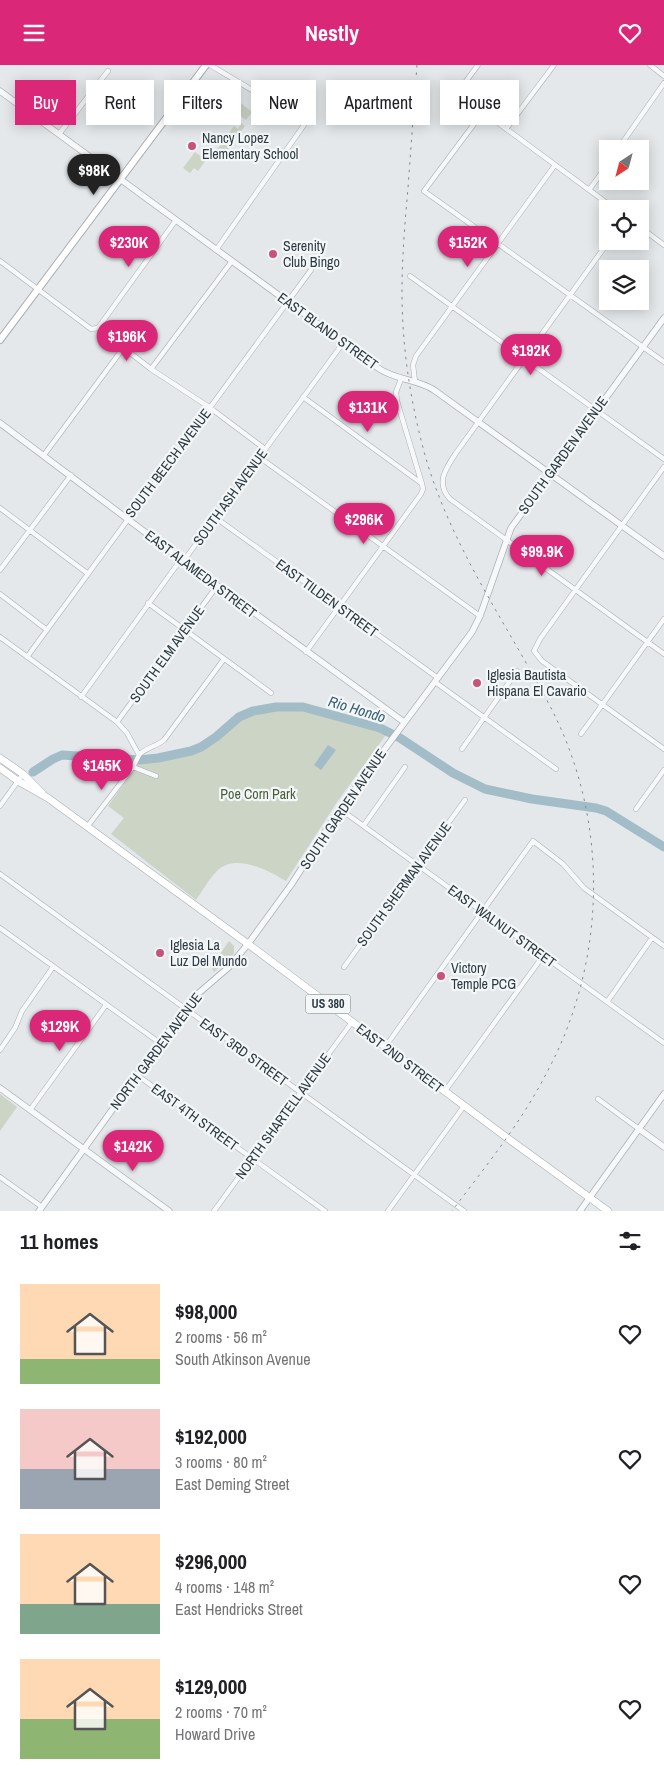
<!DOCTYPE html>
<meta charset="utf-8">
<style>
:root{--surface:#fff;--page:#f2f2f2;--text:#202124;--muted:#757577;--accent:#db2777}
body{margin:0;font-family:"Archivo Narrow",sans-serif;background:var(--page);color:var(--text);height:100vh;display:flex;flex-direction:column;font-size:19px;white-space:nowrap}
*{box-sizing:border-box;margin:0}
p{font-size:16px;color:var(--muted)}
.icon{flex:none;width:28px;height:28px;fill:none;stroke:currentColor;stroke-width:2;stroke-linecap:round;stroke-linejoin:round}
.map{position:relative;height:1146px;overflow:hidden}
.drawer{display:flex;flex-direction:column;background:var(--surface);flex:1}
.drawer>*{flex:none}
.banner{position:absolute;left:15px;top:15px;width:635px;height:45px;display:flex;gap:10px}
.needle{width:32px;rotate:216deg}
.controls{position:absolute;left:599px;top:75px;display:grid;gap:10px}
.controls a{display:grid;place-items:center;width:50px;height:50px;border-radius:0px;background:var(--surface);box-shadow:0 2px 12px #0003;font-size:25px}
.price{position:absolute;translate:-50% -42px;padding:0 11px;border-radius:18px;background:var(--accent);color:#fff;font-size:16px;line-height:32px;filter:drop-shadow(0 1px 2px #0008)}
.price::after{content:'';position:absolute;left:50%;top:30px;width:15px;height:11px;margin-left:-8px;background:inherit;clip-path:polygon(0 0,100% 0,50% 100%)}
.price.selected{background:#222;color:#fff}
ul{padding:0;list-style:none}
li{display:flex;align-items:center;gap:15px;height:125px;padding:0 20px}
li span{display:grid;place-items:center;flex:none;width:140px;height:100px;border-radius:0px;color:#555}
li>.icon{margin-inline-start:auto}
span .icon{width:60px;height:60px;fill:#fffc;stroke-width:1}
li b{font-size:21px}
h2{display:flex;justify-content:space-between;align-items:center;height:60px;padding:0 20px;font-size:21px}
.chip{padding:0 18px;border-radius:0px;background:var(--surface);box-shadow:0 2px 12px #0003;font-size:18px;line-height:45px}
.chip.selected{background:var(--accent);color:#fff}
header{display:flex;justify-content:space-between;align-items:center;height:65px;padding:0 20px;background:var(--accent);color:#fff;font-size:22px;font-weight:700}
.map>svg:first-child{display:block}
</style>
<header><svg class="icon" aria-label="menu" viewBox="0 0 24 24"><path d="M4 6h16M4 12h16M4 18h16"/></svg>Nestly<svg class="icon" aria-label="heart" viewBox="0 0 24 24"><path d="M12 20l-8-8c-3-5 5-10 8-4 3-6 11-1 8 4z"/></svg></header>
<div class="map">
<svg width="664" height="1146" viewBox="0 0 664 1146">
<rect width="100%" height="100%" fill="#e4e8eb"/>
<path fill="#ccd4c6" d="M237,35L252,47L246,55L231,44Z
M241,58L245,61L220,95L213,90L234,61L238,64Z
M195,87L206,95L198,106L194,103L190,108L183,103Z
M290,641L313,644L374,660L388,667L337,737L286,816C269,806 235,787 217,806C209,814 203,825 196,835L111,769L124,753L108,741L141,695L191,686L201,682L246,648L264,643Z
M229,876L234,881V889L214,907L211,902Z
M0,1029L17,1042L0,1066Z"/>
<path fill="#a2bcc8" d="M328,680L336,685L321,705L314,700Z"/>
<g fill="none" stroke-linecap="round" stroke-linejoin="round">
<path stroke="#a2bcc8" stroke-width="9" d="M33,707L53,694L62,690L139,695L158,693L191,686L201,682L216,672L239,652L253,646L276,642H303L380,663L400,673L453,708L485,724L532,734L596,743L606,746L664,782"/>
<defs>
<path id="minor" d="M210,0L267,34
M478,0L461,23L459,29L615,144
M650,0L664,11
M483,47L424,126L664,297
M506,64L554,0
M59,69L108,6
M618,84L664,18
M589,125L608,99
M640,162L664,180
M609,176L456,388C446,403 435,418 450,434L664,589
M216,185L304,60
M0,196L91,264L98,263L151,304L209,342L265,384
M410,211L664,394
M98,263L176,155
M151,304L232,196
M415,317L413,300L416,291L555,100
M303,332L421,418
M44,390L124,282
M259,392L480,551
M664,402L540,574L534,586L542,596L664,684
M0,443L87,508
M216,453L438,613
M0,505L71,410
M0,529L47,565
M148,538L271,628
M0,572L117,657L127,668L139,690
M306,587L421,429L423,424L422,419L397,336L396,327L401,314
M27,592L311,205
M435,617L556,704
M81,632L179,497L185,494L343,278
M117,657L217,521
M581,669L664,554
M462,684L517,606
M139,690C146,682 156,682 164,675L224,594
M133,702L156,711
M0,741L23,709
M340,744L664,978
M636,744L664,705
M364,760L405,702
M87,762L133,702L139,690
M0,809L464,1146
M0,863L160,978
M344,902L465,735
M607,937L652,873
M385,982L533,776L563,799L584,823L664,881
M0,985L15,963L22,946L53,902
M137,1010L325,1146
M445,1026L543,891
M598,1034L639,1064
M30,1045L106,940
M0,1112L42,1142
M214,1146L352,957
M388,1146L464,1041"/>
<path id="tertiary" d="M0,26L378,303C395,315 417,314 434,325L664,491
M0,358L182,495L404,657
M0,1023L169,1146
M639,1064L664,1082
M39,1146L193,933L229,902L248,879L291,820L340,744L472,567L480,551L511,463L664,253
M580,1146L664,1029"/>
<path id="secondary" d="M0,275L206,0"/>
<path id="primary" d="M0,693L23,709L42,728
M0,703L18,716L48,733L248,879L506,1072L608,1146"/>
</defs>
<use href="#minor" stroke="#a9b0b5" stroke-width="5.5"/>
<use href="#tertiary" stroke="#a9b0b5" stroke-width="7"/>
<use href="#secondary" stroke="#a9b0b5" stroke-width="8"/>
<use href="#primary" stroke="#a4afb6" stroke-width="8"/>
<use href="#minor" stroke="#f7f8f9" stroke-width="4.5"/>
<use href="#tertiary" stroke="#f7f8f9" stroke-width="5.5"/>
<use href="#secondary" stroke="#fff" stroke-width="6"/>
<use href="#primary" stroke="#fff" stroke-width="7"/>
<path stroke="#7f8a94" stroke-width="1" stroke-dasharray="2.5 5" stroke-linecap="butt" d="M417,0C414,41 411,82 408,123C405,157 402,192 402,227C402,284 411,342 427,397C454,486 508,561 551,643C610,757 607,897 546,1009C521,1058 485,1102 452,1146"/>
</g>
<g fill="#c6537a" stroke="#f4f7f8" stroke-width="2">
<circle cx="192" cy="81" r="5"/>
<circle cx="273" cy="189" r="5"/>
<circle cx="477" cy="618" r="5"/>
<circle cx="160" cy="888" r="5"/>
<circle cx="441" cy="911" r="5"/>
</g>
<g text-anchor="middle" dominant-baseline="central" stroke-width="4.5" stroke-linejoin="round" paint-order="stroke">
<rect fill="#f4f7f8" stroke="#697279" stroke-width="1" x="305.5" y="929.5" width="45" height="19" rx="4"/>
<g font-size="12" font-weight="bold" fill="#2d3942">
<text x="328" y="939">US 380</text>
</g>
<g font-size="14" fill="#2d3942" stroke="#f4f7f8" text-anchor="start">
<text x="202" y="73">Nancy Lopez<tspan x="202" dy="16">Elementary School</tspan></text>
<text x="283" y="181">Serenity<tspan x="283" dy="16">Club Bingo</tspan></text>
<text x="487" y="610">Iglesia Bautista<tspan x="487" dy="16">Hispana El Cavario</tspan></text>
<text x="170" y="880">Iglesia La<tspan x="170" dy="16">Luz Del Mundo</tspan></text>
<text x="451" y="903">Victory<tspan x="451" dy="16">Temple PCG</tspan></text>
</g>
<g font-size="14" fill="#2d3942" stroke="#f4f7f8">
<text transform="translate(328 266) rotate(36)">EAST BLAND STREET</text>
<text transform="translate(563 390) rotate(-54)">SOUTH GARDEN AVENUE</text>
<text transform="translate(168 398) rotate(-53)">SOUTH BEECH AVENUE</text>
<text transform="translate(230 432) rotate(-54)">SOUTH ASH AVENUE</text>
<text transform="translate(201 509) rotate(37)">EAST ALAMEDA STREET</text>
<text transform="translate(327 533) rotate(36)">EAST TILDEN STREET</text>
<text transform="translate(167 589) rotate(-54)">SOUTH ELM AVENUE</text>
<text transform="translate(343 744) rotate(-56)">SOUTH GARDEN AVENUE</text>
<text transform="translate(404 819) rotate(-54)">SOUTH SHERMAN AVENUE</text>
<text transform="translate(502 861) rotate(36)">EAST WALNUT STREET</text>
<text transform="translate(156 986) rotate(-53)">NORTH GARDEN AVENUE</text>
<text transform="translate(244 987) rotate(36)">EAST 3RD STREET</text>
<text transform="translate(400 993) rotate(37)">EAST 2ND STREET</text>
<text transform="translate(283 1051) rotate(-54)">NORTH SHARTELL AVENUE</text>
<text transform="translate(195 1052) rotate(36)">EAST 4TH STREET</text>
</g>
<g font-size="14" fill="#485d3b" stroke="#f4f7f8">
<text x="258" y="729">Poe Corn Park</text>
</g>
<g font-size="15" font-style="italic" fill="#395e74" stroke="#f4f7f8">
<text transform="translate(357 644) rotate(17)">Rio Hondo</text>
</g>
</g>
</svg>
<div class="controls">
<a><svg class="needle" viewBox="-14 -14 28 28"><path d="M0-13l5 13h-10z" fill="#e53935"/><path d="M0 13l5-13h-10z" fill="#757577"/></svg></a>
<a><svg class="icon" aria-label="locate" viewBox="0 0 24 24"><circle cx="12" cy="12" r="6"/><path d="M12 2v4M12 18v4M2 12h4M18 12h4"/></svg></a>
<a><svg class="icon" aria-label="layers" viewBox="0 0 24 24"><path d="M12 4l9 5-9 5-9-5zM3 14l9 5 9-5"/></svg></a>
</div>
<b class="price selected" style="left:94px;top:131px">$98K</b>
<b class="price" style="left:129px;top:203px">$230K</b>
<b class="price" style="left:468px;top:203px">$152K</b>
<b class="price" style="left:127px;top:297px">$196K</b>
<b class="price" style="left:531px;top:311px">$192K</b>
<b class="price" style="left:368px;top:368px">$131K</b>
<b class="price" style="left:364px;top:480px">$296K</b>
<b class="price" style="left:542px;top:512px">$99.9K</b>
<b class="price" style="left:102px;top:726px">$145K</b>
<b class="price" style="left:60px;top:987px">$129K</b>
<b class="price" style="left:133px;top:1107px">$142K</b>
<div class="banner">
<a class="chip selected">Buy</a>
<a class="chip">Rent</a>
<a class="chip">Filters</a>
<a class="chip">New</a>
<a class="chip">Apartment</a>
<a class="chip">House</a>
</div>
</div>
<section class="drawer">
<h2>11 homes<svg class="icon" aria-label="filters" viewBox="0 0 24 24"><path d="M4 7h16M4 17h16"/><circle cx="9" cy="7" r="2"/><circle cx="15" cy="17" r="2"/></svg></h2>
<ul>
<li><span style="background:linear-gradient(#ffd9b3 75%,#8fb573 0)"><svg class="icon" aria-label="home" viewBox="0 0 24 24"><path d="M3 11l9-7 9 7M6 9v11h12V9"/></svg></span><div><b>$98,000</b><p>2 rooms · 56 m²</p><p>South Atkinson Avenue</p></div><svg class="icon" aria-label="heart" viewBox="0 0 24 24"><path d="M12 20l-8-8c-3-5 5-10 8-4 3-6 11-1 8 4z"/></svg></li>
<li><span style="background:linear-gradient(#f6c9c9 60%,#9aa5b1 0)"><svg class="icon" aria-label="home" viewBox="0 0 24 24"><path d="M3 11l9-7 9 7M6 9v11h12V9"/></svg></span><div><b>$192,000</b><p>3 rooms · 80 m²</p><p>East Deming Street</p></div><svg class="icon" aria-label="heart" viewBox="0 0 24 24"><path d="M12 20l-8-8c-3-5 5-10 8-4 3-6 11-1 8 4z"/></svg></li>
<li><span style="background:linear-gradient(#ffd9b3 70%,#7fa58c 0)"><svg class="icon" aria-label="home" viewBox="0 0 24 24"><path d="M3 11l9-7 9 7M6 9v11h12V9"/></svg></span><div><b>$296,000</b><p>4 rooms · 148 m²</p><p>East Hendricks Street</p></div><svg class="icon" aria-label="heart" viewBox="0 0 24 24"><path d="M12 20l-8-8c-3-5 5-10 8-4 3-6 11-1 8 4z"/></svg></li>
<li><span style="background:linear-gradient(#ffd9b3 60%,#8fb573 0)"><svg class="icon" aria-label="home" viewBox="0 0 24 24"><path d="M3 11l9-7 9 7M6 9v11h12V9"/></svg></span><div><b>$129,000</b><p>2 rooms · 70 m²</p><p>Howard Drive</p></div><svg class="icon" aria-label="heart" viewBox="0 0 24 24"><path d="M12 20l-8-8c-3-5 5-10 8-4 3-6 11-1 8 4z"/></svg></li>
</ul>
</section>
